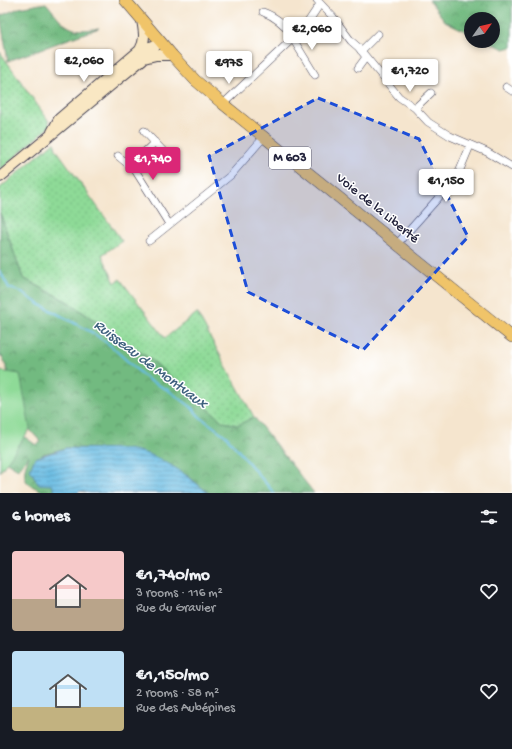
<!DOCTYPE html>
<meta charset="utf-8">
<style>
:root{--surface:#171b24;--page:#20242c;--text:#f1f3f6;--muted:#9ea1a6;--accent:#db2777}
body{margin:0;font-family:"Gochi Hand",sans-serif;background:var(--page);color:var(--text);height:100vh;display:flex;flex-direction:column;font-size:15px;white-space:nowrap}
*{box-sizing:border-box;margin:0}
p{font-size:13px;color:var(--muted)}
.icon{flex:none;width:22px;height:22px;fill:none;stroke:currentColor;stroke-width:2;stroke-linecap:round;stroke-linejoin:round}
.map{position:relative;height:493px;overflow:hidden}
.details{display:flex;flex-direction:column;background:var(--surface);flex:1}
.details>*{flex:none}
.needle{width:26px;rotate:56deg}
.fabs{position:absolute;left:464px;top:12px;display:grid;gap:8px}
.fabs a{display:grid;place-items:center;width:36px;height:36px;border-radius:50%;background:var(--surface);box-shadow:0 2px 6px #0003;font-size:20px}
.price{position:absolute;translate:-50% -34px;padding:0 9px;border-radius:4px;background:#fff;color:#222;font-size:13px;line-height:26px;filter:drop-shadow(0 1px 2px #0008)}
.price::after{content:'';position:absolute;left:50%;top:24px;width:12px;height:9px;margin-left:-6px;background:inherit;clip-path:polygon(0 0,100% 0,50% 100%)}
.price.active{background:var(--accent);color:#fff}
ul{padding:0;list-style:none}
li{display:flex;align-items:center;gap:12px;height:100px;padding:0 12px}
li span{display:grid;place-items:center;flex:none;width:112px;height:80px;border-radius:4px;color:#555}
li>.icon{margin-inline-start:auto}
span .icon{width:48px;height:48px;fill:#fffc;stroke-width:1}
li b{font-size:17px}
h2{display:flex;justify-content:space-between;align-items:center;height:48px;padding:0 12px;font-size:17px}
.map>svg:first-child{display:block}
</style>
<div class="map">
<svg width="512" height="493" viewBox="0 0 512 493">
<defs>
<pattern id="grass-dots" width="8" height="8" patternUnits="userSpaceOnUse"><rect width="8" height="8" fill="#8eda97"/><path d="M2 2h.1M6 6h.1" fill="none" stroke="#7abb83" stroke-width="1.8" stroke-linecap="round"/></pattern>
<pattern id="forest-crowns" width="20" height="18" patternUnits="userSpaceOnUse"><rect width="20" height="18" fill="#72ba80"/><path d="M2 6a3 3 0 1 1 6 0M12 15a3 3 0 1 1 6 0" fill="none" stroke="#5d976a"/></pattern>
<pattern id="water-rules" width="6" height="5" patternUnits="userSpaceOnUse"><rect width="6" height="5" fill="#67bce3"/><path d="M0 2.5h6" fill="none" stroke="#5498b9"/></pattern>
</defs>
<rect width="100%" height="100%" fill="#fff"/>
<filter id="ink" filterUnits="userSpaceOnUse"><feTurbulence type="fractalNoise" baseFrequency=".025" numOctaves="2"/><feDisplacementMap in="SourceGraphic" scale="8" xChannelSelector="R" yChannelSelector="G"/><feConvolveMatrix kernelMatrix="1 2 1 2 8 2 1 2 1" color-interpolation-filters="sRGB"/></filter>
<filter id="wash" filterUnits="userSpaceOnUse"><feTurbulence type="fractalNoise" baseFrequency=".012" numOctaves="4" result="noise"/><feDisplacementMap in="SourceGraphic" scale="16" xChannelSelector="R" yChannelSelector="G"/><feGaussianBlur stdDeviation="0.9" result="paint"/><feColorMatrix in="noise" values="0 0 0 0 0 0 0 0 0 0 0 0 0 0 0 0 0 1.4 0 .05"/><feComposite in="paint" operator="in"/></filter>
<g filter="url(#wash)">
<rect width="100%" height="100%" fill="#f5e5ce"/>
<path fill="url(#grass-dots)" stroke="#587e69" d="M0,52L48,120L50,126L0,170Z
M54,142L56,149L122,241L102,255L115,283L120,279L165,338L197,313L254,417L238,426L223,422L154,362L68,302L23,278L0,213V188Z"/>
<path fill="url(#forest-crowns)" stroke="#4a6e5e" d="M429,0H512V47L504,49L487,41H493V19H471V34L445,21Z
M46,3C66,26 67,34 99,28L8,61L0,16L19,8Z
M0,213L23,278L68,302L154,362L223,422L238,425L254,417L314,493H208L188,476L126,449L66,448L43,454L55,493H44C40,489 37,489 32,486C20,480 25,466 29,456L18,469L0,458L19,433L36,445L41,442L29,429L2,356H0Z"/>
<path fill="#8eda97" stroke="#587e69" d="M0,371L20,374L30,429L0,472Z"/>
<path fill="url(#water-rules)" stroke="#446f8f" d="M66,448C85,449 105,448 124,449C156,451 185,473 208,493H90L80,491L78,493H55L52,485L38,484L30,469L35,458Z"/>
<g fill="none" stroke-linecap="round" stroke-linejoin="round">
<path stroke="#67bce3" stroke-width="2" d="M0,271L9,288L19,291L39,304L93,333L111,346L148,380L168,390L190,406L200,417L226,436L274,493"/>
</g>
</g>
<g filter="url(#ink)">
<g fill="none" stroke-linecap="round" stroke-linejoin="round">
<defs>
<path id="street" d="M317,0L333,17L351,41L358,47L399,97L415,108L428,122L450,136L487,152L512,167
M263,12C277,17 286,26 295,37
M293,39L315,75
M361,51L378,34
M358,68L366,57
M506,87L512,91
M223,104L304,28L320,4
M415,108L431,93
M144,131L167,155
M118,156L135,170L169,224
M130,166L155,142
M149,241L231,175L264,137
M397,244L457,177L470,146"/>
<path id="secondary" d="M140,50C146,39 144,32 142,20
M144,58L156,55H172
M52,132L59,119L66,113L140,50L153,46
M0,177L116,81L144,58L160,41"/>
<path id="primary" d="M125,0L172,55L195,80L223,104L512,337"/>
</defs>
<use href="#street" stroke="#423f51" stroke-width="8"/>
<use href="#secondary" stroke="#423f51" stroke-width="12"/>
<use href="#primary" stroke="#423f51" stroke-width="12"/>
<use href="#street" stroke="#fff" stroke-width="7"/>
<use href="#secondary" stroke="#f9e7c3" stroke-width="10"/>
<use href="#primary" stroke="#f0c469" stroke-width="11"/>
</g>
</g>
<path fill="#1d4ed8" fill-opacity="0.2" stroke="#1d4ed8" stroke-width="3" stroke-dasharray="8 5" stroke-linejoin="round" d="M318,98L419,139L468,237L363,350L248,292L209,156Z"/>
<g text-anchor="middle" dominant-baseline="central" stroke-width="3" stroke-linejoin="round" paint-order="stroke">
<rect fill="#fff" stroke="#646476" stroke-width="1" x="269" y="147" width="42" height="22" rx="3"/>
<g font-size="13" font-weight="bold" fill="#22223b">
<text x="290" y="158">M 603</text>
</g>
<g font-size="14" fill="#22223b" stroke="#fff">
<text transform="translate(377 209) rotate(39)">Voie de la Liberté</text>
</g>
<g font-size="15" font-style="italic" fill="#3e607e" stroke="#fff">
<text transform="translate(150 365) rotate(37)">Ruisseau de Montvaux</text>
</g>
</g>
</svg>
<div class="fabs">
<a><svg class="needle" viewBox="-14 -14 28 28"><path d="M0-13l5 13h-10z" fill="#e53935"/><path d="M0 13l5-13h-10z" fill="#9ea1a6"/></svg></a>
</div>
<b class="price" style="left:312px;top:51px">€2,060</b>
<b class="price" style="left:84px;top:83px">€2,060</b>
<b class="price" style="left:229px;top:85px">€975</b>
<b class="price" style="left:410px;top:93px">€1,720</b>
<b class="price active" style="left:153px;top:181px">€1,740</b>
<b class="price" style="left:446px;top:203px">€1,150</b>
</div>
<section class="details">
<h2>6 homes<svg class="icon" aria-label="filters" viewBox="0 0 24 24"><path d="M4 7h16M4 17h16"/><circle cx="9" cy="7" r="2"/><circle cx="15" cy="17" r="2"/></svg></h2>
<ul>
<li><span style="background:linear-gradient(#f6c9c9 60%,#b9a48a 0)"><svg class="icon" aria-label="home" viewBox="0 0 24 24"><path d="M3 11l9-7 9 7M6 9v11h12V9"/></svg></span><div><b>€1,740/mo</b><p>3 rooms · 116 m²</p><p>Rue du Gravier</p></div><svg class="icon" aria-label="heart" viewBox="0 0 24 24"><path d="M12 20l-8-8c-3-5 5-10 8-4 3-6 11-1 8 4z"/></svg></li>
<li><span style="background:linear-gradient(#bfe0f5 70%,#c2b280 0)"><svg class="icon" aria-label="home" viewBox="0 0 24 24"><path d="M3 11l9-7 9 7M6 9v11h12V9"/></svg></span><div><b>€1,150/mo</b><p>2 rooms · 58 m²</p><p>Rue des Aubépines</p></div><svg class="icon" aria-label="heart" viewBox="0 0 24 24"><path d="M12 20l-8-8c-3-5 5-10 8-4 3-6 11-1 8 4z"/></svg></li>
</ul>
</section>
